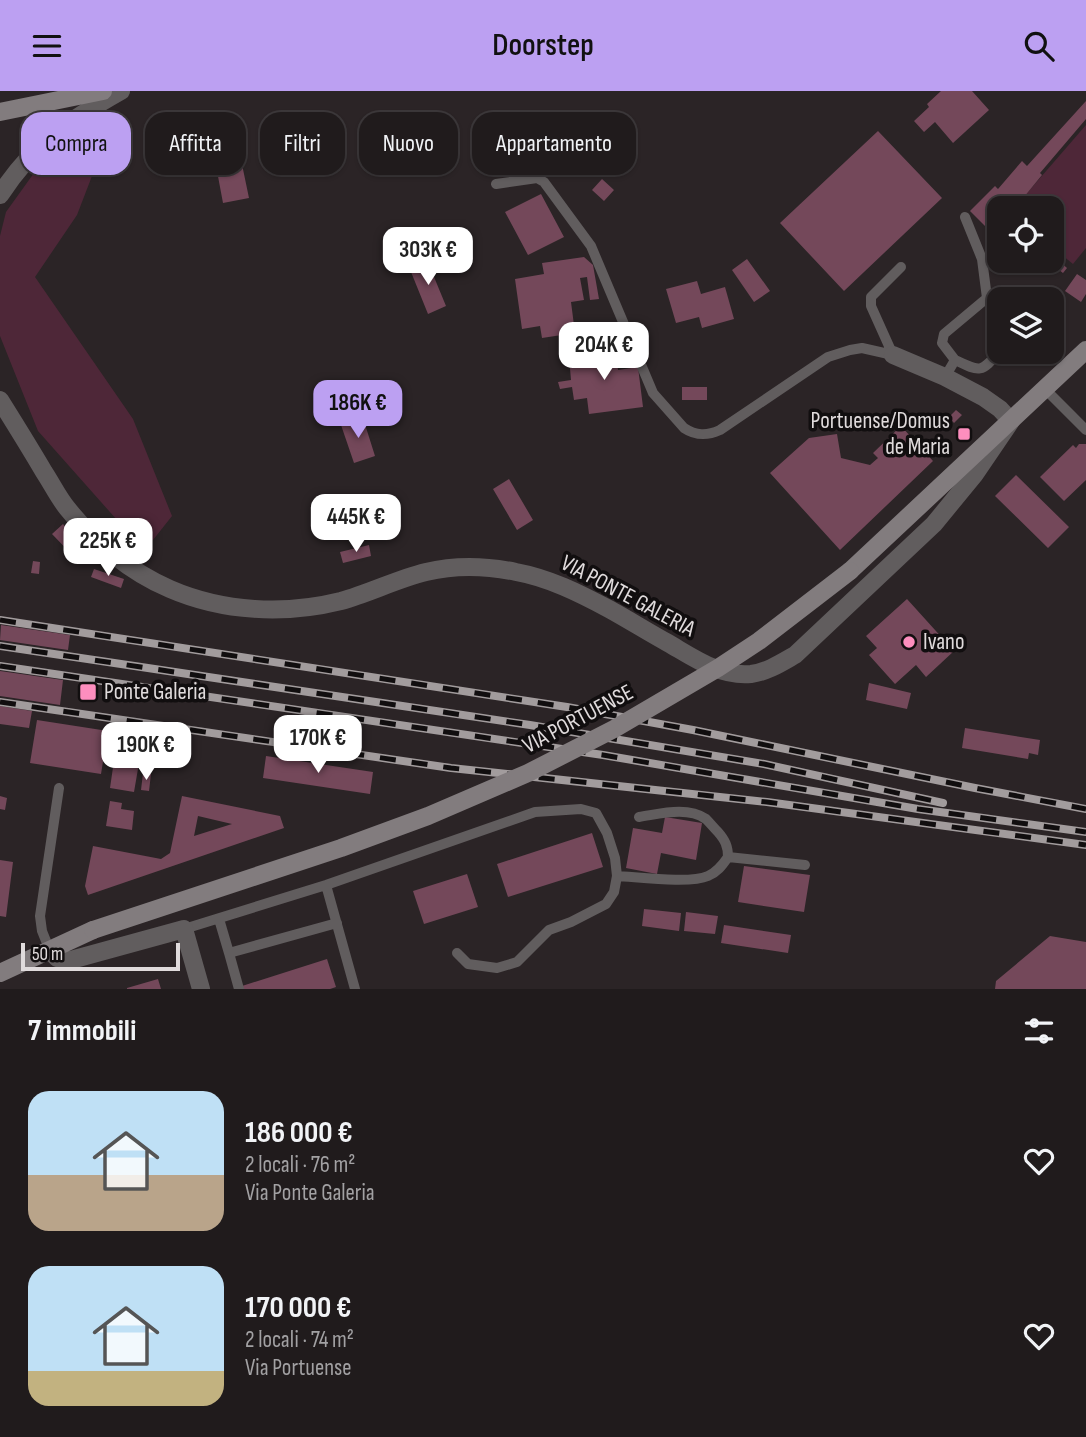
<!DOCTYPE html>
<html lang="it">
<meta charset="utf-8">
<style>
:root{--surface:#201b1c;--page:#2d2829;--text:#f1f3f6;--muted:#a2a1a3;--line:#3d393b;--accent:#bca0f2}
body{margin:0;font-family:"Sofia Sans Condensed",sans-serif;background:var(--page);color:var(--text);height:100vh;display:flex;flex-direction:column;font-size:26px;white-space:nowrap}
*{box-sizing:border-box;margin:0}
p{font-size:23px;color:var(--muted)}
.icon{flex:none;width:38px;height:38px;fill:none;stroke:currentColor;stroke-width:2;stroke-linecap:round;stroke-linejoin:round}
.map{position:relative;height:898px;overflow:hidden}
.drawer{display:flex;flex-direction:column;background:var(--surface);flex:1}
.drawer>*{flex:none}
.guide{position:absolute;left:21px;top:21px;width:700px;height:63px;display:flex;gap:14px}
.controls{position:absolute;left:987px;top:105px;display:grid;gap:14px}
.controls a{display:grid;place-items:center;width:77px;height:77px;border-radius:14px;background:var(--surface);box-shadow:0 2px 5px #0004,0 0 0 2px var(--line);font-size:35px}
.scale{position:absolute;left:21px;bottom:18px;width:159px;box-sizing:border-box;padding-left:7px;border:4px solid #e0dbdc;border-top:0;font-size:19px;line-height:24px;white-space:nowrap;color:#e0dbdc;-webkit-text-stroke:5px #110e0f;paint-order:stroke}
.price{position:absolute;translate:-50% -60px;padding:0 16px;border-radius:14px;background:#fff;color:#222;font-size:23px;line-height:46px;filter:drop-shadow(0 2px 4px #0008)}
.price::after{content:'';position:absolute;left:50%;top:42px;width:21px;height:16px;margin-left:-10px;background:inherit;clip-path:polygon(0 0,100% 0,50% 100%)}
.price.selected{background:var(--accent);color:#111}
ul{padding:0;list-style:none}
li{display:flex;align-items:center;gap:21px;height:175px;padding:0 28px}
li span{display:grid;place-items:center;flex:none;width:196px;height:140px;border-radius:21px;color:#555}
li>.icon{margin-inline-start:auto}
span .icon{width:84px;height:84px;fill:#fffc;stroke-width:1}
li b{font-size:30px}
h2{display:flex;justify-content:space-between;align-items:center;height:84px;padding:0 28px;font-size:30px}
.pill{padding:0 24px;border-radius:21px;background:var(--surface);box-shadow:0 2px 5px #0004,0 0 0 2px var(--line);font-size:24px;line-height:63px}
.pill.selected{background:var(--accent);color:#111}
header{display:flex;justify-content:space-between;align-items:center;height:91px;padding:0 28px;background:var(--accent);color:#111;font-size:32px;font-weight:600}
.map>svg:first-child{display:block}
</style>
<header><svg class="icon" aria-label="menu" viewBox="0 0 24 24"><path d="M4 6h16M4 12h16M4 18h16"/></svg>Doorstep<svg class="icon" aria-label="search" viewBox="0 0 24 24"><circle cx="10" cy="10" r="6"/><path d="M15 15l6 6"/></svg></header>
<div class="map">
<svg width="1086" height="898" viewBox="0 0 1086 898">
<rect width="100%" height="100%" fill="#2b2426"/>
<path fill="#4e2738" d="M1086,34V157L1073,173L1052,156V117H1014Z
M56,69L92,85L77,124L35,186L133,328L172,425L153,449L133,447L38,340L0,245V145L6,121L34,82Z"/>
<path fill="#74485a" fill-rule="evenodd" d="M941,0H972L989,19L953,52L935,31L924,41L914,30L929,16L927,13Z
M1086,10V28L1040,82L1042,84L1015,117L1009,112L1004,117H999V122L986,136L970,120L995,95L998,98L1022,70L1027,75Z
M878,40L942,107L844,200L780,132Z
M600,52L611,63L597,78L586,67Z
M239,59L249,107L223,112L214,64Z
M602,88L614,99L604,110L592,99Z
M541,103L564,146L528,164L505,121Z
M1052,164L1067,177L1063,182L1047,170H1052Z
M584,166L593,174L599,208L590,209L587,186L580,187L584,209L571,211L575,242L542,247L540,235L522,238L515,188L544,183L542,172Z
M747,168L770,200L754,211L732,179Z
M427,169L446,215L428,223L409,176Z
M1077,183L1086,189V203L1081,211L1065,200Z
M697,190L701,203L725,196L734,228L702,237L699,226L676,232L666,198Z
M615,255L618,279L638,276L643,316L589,323L587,307L574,309L572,296L560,298L558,291L571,289L570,277L576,276L574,260Z
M682,296H707V309H682Z
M956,319L962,324L954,332L949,326Z
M363,327L375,365L354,372L341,334Z
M901,335L933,370L840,459L770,382L809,347L837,343L841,367L870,374L878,367L873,362Z
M1079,353H1086V389L1064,410L1040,386L1073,354L1076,357Z
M1016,384L1069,436L1048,457L995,405Z
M509,388L533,429L517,439L493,398Z
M63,433L87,459L77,469L52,443Z
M369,454L371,465L343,472L340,461Z
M33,470L40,471L39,483L31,482Z
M94,478L124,488L121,497L91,486Z
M907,508L954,560L926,586L916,574L895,593L869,564L877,557L866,545Z
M1,534L70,544L68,559L0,549Z
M0,580L63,589L60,614L0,605Z
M869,592L911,602L907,618L866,609Z
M0,615L32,620L29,637L0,633Z
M37,629L108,640L101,683L30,672Z
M965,637L1040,649L1038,664L1029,662L1028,668L962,657Z
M118,642L160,648L157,674L139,672L134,701L110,697Z
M266,665L373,681L370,703L263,687Z
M143,682L151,683L149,700L141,699Z
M0,705L7,707L5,719L0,718Z
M182,705L280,725L284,737L88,804L85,795L93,755L161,768L170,762ZM198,725L232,733L194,745Z
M110,710L122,712L121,718L134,720L132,739L106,735Z
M665,726L702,732L696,769L661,762L657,783L626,777L633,737L662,742Z
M592,742L603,776L508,806L497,773Z
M0,769L13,771L6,826L0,825Z
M744,775L810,784L804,821L738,811Z
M467,783L478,816L424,833L413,800Z
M644,818L681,822L679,840L642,835Z
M686,821L718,825L715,843L684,840Z
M724,834L791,844L788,862L721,852Z
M1050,845L1086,851V898H995L996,890Z
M327,868L336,896L330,898H243L242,895Z
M158,888L161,898H127V897Z"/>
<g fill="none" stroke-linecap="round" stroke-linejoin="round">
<path stroke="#615d5e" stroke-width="10" d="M496,93L537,87L544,91L591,155L653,302L684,337C696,345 707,345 720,339L828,266L850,259L862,257L893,264
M987,207L999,222
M893,264L871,215V206L901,176
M955,269C980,281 981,282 999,261
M945,286L955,269L942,252L944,243L987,207L982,168L965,126
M1045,298L1086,339
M639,726C660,723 687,715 706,728C710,732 714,737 718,741C725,749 728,755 728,766
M617,785C638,786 690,793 708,785C717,781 722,775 728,766L805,774
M326,794L355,898
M219,828L229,862L337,832
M184,838L326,794L535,721L581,718L596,722L607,742L615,767L617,785L614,801L606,813L571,831L549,839L517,871L497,877L468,873L457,862
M50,860L42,840L40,825L59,697
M229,862L239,898"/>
<path stroke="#615d5e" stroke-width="18" d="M0,104C34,52 68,30 121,0
M0,309C15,333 30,357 44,381C52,393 58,406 67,417C94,451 130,481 170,498C223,521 285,524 341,510C370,502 397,488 426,481C455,474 487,475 516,481C549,487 579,502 609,518C629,529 648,541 668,552C694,567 720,586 751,583C767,581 781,572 795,564L934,433L975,383L1011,330L1000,318L983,306L945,286L893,264
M50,860L57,867L71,869L184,838L201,898"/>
<path stroke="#827c7e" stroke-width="18" d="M0,21L103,0
M850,480L1086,259
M0,882L93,839"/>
<defs>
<path id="rail" d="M0,529L567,616L693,639L975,697L1086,718
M0,555L530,634L764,673L943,712
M0,575L603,664L918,718L1086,741
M0,611L451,677L767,711L1086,754"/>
</defs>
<use href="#rail" stroke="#a29c9d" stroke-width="8"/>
<use href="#rail" stroke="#110e0f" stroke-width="5" stroke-dasharray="16" stroke-linecap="butt"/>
<path stroke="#827c7e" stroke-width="18" d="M93,839L341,757L428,725L528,682L614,638L718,577L759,550L850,480"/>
</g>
<g fill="#fd8ebe" stroke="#110e0f" stroke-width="2.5">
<rect x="957" y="336" width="14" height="14" rx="3.5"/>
<circle cx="909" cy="551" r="7"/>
<rect x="79" y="592" width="18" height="18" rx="3.5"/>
</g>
<g text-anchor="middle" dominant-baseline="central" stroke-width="7" stroke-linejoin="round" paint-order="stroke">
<g font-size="23" fill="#e0dbdc" stroke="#110e0f" text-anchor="start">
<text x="950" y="330" text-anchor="end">Portuense/Domus<tspan x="950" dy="26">de Maria</tspan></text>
<text x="923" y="551">Ivano</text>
<text x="104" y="601">Ponte Galeria</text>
</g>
<g font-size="23" fill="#e0dbdc" stroke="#110e0f">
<text transform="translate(628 505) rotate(28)">VIA PONTE GALERIA</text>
<text transform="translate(578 628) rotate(-28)">VIA PORTUENSE</text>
</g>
</g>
</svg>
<div class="controls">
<a><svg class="icon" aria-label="locate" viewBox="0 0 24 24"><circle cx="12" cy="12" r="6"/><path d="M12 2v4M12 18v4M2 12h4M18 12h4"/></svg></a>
<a><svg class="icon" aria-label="layers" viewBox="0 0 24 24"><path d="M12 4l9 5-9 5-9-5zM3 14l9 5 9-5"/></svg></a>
</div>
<div class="scale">50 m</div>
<b class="price" style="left:428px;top:196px">303K €</b>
<b class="price" style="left:604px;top:291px">204K €</b>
<b class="price selected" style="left:358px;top:349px">186K €</b>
<b class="price" style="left:356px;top:463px">445K €</b>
<b class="price" style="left:108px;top:487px">225K €</b>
<b class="price" style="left:318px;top:684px">170K €</b>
<b class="price" style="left:146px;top:691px">190K €</b>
<div class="guide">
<a class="pill selected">Compra</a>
<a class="pill">Affitta</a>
<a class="pill">Filtri</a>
<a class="pill">Nuovo</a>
<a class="pill">Appartamento</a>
</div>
</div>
<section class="drawer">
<h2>7 immobili<svg class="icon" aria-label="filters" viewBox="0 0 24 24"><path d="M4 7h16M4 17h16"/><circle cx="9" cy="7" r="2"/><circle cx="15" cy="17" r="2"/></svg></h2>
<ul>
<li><span style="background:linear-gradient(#bfe0f5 60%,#b9a48a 0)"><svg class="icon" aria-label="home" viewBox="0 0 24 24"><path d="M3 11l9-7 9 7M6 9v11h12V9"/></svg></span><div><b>186 000 €</b><p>2 locali · 76 m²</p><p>Via Ponte Galeria</p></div><svg class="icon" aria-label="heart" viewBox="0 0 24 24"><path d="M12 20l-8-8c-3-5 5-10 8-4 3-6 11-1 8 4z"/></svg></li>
<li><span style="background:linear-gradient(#bfe0f5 75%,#c2b280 0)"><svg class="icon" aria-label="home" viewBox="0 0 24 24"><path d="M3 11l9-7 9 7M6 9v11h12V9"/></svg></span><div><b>170 000 €</b><p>2 locali · 74 m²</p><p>Via Portuense</p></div><svg class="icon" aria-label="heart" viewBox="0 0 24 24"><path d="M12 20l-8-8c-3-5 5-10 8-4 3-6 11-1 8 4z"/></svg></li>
</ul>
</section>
